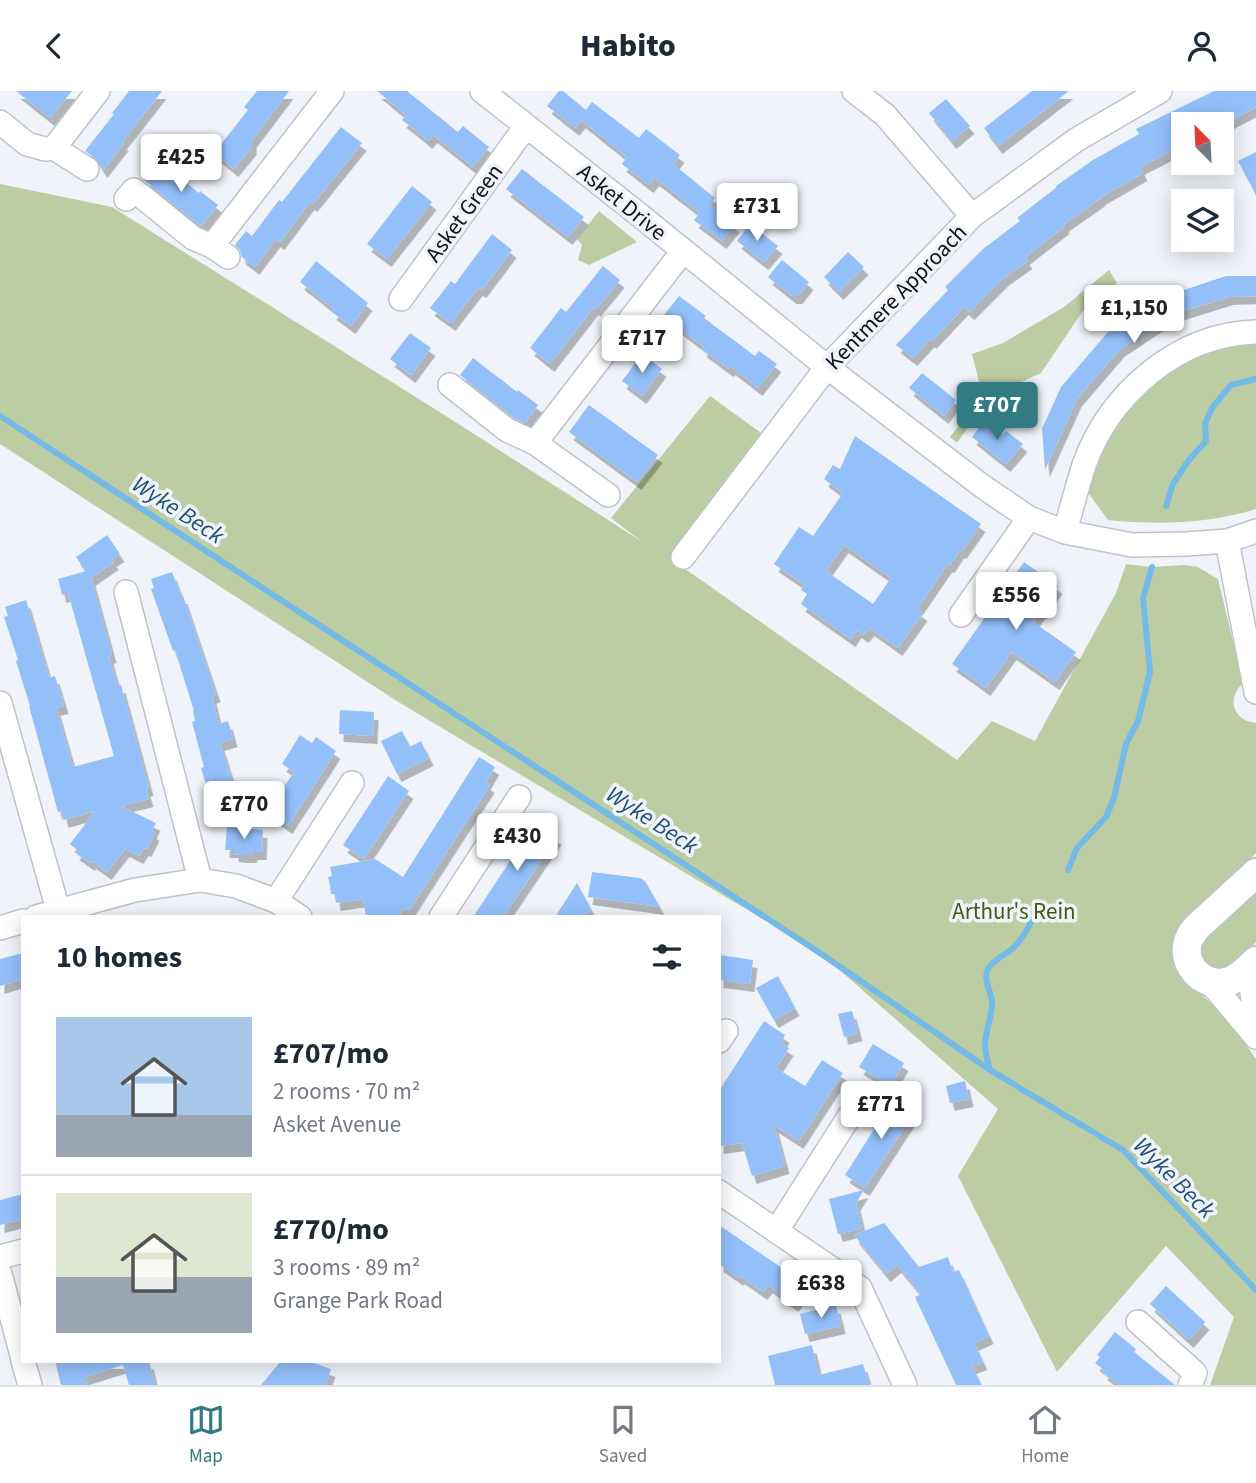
<!DOCTYPE html>
<meta charset="utf-8">
<style>
:root{--surface:#fff;--page:#f2f2f3;--text:#1f2937;--muted:#747a83;--line:#e0e1e3;--accent:#337b83}
body{margin:0;font-family:"Source Sans 3",sans-serif;background:var(--page);color:var(--text);height:100vh;display:flex;flex-direction:column;font-size:26px;white-space:nowrap}
*{box-sizing:border-box;margin:0}
p{font-size:23px;color:var(--muted)}
.icon{flex:none;width:38px;height:38px;fill:none;stroke:currentColor;stroke-width:2;stroke-linecap:round;stroke-linejoin:round}
.map{position:relative;flex:1;overflow:hidden}
.panel{position:absolute;left:21px;top:824px;width:700px;height:448px;display:flex;flex-direction:column;background:var(--surface);border-radius:0px;box-shadow:0 4px 18px #0003}
.panel>*{flex:none}
.needle{width:46px;rotate:336deg}
.controls{position:absolute;left:1171px;top:21px;display:grid;gap:14px}
.controls a{display:grid;place-items:center;width:63px;height:63px;border-radius:0px;background:var(--surface);box-shadow:0 4px 18px #0003;font-size:35px}
.price{position:absolute;translate:-50% -60px;padding:0 16px;border-radius:7px;background:#fff;color:#222;font-size:23px;line-height:46px;filter:drop-shadow(0 2px 4px #0008)}
.price::after{content:'';position:absolute;left:50%;top:42px;width:21px;height:16px;margin-left:-10px;background:inherit;clip-path:polygon(0 0,100% 0,50% 100%)}
.price.active{background:var(--accent);color:#fff}
ul{padding:0;list-style:none}
li{display:flex;align-items:center;gap:21px;height:175px;padding:0 35px}
li+li{border-top:2px solid var(--line)}
li span{display:grid;place-items:center;flex:none;width:196px;height:140px;border-radius:0px;color:#555}
li>.icon{margin-inline-start:auto}
span .icon{width:84px;height:84px;fill:#fffc;stroke-width:1}
li b{font-size:30px}
h2{display:flex;justify-content:space-between;align-items:center;height:84px;padding:0 35px;font-size:30px}
header{display:flex;justify-content:space-between;align-items:center;height:91px;padding:0 35px;background:var(--surface);font-size:32px;font-weight:800}
.tabs{display:flex;justify-content:space-around;align-items:center;height:98px;border-top:2px solid var(--line);background:var(--surface);font-size:19px;color:var(--muted)}
.tabs a{display:grid;justify-items:center;gap:4px}
.tabs .active{color:var(--accent)}
.map>svg:first-child{display:block}
</style>
<header><svg class="icon" aria-label="back" viewBox="0 0 24 24"><path d="M15 5l-7 7 7 7"/></svg>Habito<svg class="icon" aria-label="person" viewBox="0 0 24 24"><circle cx="12" cy="8" r="4"/><path d="M4 21q1-7 8-7t8 7"/></svg></header>
<div class="map">
<svg width="1256" height="1294" viewBox="0 0 1256 1294">
<defs>
<filter id="shadow"><feDropShadow dx="4.5" dy="8" stdDeviation="0" flood-color="#0004"/></filter>
</defs>
<rect width="100%" height="100%" fill="#f0f4fa"/>
<path fill="#bccda3" d="M0,93L112,116L446,325L641,450L611,427L710,305L771,349L683,466L671,468L957,669L992,630L1035,650L1116,502L1126,473L1151,476L1184,474L1198,476L1218,488L1243,592C1226,608 1233,630 1256,632V762L1177,840L1172,851L1171,862L1173,874L1178,884L1224,923L1256,968V1294H1210L1234,1226L1166,1155L1057,1281L958,1085L998,1018L820,862L400,612L0,353Z
M599,120L637,151L589,174L578,169L582,154L577,148Z
M1109,179L1117,192L1082,221L1041,282L990,305L957,352L950,346L978,309L980,295L972,263L1003,252L1064,216Z
M1256,246V418C1208,433 1158,434 1108,429L1087,400L1097,371L1120,321L1190,263Z
M1256,796V851C1244,862 1223,891 1206,871C1200,865 1200,858 1202,850Z"/>
<g fill="none" stroke-linecap="round" stroke-linejoin="round">
<path stroke="#75bae7" stroke-width="6" d="M0,325L820,862L990,979L1123,1059L1256,1199
M1166,415L1173,393L1188,370L1206,350L1205,333L1212,317L1231,294L1256,288
M1068,779L1077,757L1106,726L1114,707L1126,653L1138,630L1150,581L1143,507L1152,476
M990,979C988,972 986,964 985,957C984,941 993,926 992,909C990,899 983,888 988,878C994,867 1009,863 1017,853C1028,841 1033,825 1041,811"/>
</g>
<path fill="#94c0fa" fill-rule="evenodd" filter="url(#shadow)" d="M16,0H72L50,27Z
M129,0H162L122,51L124,52L103,79L95,67L85,60L114,23L112,22Z
M257,0H289L252,49V56L234,78L214,62L248,19L244,16Z
M377,0H407L458,41L463,35L489,56L473,76L433,44L428,50L415,39L402,29L406,24Z
M559,0H563L586,19L592,11L639,47L646,38L680,64L673,73L715,107L710,114L735,134L722,150L694,129L700,122L655,87L649,94L622,73L627,66L581,29L575,37L547,15Z
M1032,0H1069L998,55L984,37Z
M1214,0H1256V16L1224,33H1169L1181,55L1140,76L1143,82L1101,106V107L1064,133L1065,135L1025,166L1028,170L1004,187L970,221L964,216L932,250L930,248L913,267L896,254L948,199L945,196L983,158L1020,130L1017,127L1057,96L1056,95L1093,69L1139,43L1136,38Z
M946,8L970,35L952,50L929,22Z
M341,36L362,52L313,113L310,111L280,151L276,148L255,176L242,166L240,159L235,154L246,140L252,145L279,109L282,111Z
M1256,61V104L1238,70Z
M158,70L199,102L200,100L218,114L201,135L144,89Z
M522,78L584,126L568,146L506,98Z
M412,95L432,111L387,168L367,153Z
M750,133L778,155L764,171L737,150Z
M492,143L512,159L482,199L478,197L451,232L430,217L451,190L455,193Z
M848,161L864,176L839,201L824,186Z
M782,169L809,191L798,205H792L768,186Z
M316,170L368,212L351,235L332,221L334,218L300,191Z
M603,175L620,189L596,218L594,216L550,273L530,257L561,217L566,221Z
M1226,185H1256V205L1229,206L1171,224L1120,258L1077,308L1045,379L1042,337L1046,329L1061,296L1107,242L1163,206Z
M679,205L706,225L704,227L755,265L759,260L777,273L758,297L731,276L729,278L702,258L704,256L663,225Z
M410,242L431,257L411,284L390,268Z
M642,263L662,278L642,305L622,290Z
M473,267L517,301L518,299L538,314L525,332L514,327L460,284Z
M922,282L956,309L944,325L909,297Z
M589,314L658,364L637,391L569,341Z
M984,330L1002,344L1006,340L1023,353L1006,373L972,346Z
M855,345L981,433L962,460L960,459L950,474L948,473L917,518L923,522L898,557L870,537L864,544L857,539L851,548L801,513L807,503L801,499L805,494L774,473L799,436L813,445L843,402L824,388L833,374L840,378ZM844,454L891,487L873,513L826,480Z
M107,444L120,463L112,468L114,471L91,487L112,564L109,565L117,594H121L149,697L146,698L149,708L121,715L156,732L152,740L155,742L147,758L144,757L139,765L125,758L107,781L92,770L90,772L75,761L77,759L70,753L95,720L64,729L62,720L58,721L29,615H30L16,570L18,569L4,526L8,525L5,516L26,509L49,587L55,585L64,615L56,617L73,676L114,665L68,502L62,504L58,488L86,480L76,466Z
M1024,471L1058,495L1033,531L1076,561L1055,591L1012,561L986,597L952,573Z
M172,481L181,505H183L216,603L212,605L219,633L228,630L233,648L220,652L234,696L212,702L209,693L206,694L201,677L204,676L192,631L195,630L193,620H194L175,559L173,560L151,498L154,497L151,488Z
M340,619L374,621L373,645L339,643Z
M402,640L410,656L421,650L429,667L397,683L381,650Z
M300,644L312,652L316,646L336,660L288,735L267,721L294,681L282,673Z
M479,666L495,676L486,691L490,694L410,818L400,820L401,826H366L363,808L336,812L335,803H331L330,794L328,786L332,785L330,776L375,768L403,786Z
M388,685L409,700L364,768L343,754Z
M535,732L557,746L503,826H473Z
M227,736L263,739L262,761H253L252,764H243L234,763V759H225Z
M592,781L640,787L645,790L660,816L588,806Z
M577,792L591,818L585,826H555Z
M23,862V888L0,895V868Z
M719,864L753,869L750,893L719,889Z
M778,885L795,917L774,929L756,897Z
M852,920L858,942L844,946L838,923Z
M764,930L785,944L781,952L789,957L776,977L805,995L822,969L843,982L799,1050L774,1034L785,1075L752,1085L742,1052L719,1055V1000Z
M873,953L904,972L891,995L859,976Z
M965,990L969,1008L950,1012L946,995Z
M896,1004L917,1017L865,1097L845,1084Z
M864,1099L856,1112L862,1137L838,1143L829,1108Z
M23,1103V1128L0,1134V1109Z
M884,1132L919,1176L948,1166L953,1181L959,1179L989,1245L974,1252L983,1271L972,1275L981,1294H956L915,1206L921,1203L897,1174L886,1183L854,1144Z
M719,1134L795,1186L794,1188L806,1196L794,1213L768,1194L763,1201L740,1185L739,1187L719,1173Z
M1166,1195L1205,1231L1189,1249L1150,1213Z
M836,1214L841,1235L805,1243L800,1223Z
M1115,1241L1136,1258L1134,1261L1175,1294H1119L1103,1281L1104,1279L1095,1272L1100,1266L1097,1264Z
M812,1254L819,1284L863,1273L869,1294H775L768,1265Z
M55,1270H149L155,1294H129L123,1274L85,1286L88,1294H61Z
M281,1270H308L331,1278L326,1294H261Z"/>
<g fill="none" stroke-linecap="round" stroke-linejoin="round">
<defs>
<path id="minor" d="M482,0L637,122L827,276L982,395L1029,427L1065,441L1132,454L1186,453L1227,450L1256,440
M854,0L885,24L972,125
M0,31L27,53L45,58L54,57L87,78
M54,57L98,0
M126,108L134,99L193,147L212,155L228,166
M212,155L332,0
M401,208L526,35
M450,294L507,339L535,352L683,160
M535,352L608,404
M1065,441C1071,419 1077,396 1084,374C1110,302 1178,243 1256,241
M1227,450L1256,601
M683,466L827,276L972,125L1076,49L1160,0
M126,501L200,789
M961,524L1029,427
M0,612L58,819
M276,810L352,692
M36,826L135,799L200,789L236,795L276,810L300,826
M441,826L519,706
M0,837L23,830
M1250,875L1252,902L1256,925
M1209,890L1256,946
M719,950L726,940
M719,1101L860,1197L905,1294
M777,1139L854,1018
M0,1166L23,1160
M0,1183L23,1268
M1138,1231L1195,1282L1190,1294
M23,1270L30,1294"/>
<path id="tertiary" d="M1256,782L1197,836C1192,842 1188,847 1187,855C1184,879 1208,898 1230,890C1240,886 1248,877 1256,870"/>
</defs>
<use href="#minor" stroke="#bfc3c8" stroke-width="26"/>
<use href="#tertiary" stroke="#bfc3c8" stroke-width="32"/>
<use href="#minor" stroke="#fff" stroke-width="23"/>
<use href="#tertiary" stroke="#fff" stroke-width="28"/>
</g>
<g text-anchor="middle" dominant-baseline="central" stroke-width="7" stroke-linejoin="round" paint-order="stroke">
<g font-size="23" fill="#131416" stroke="#f0f4fa">
<text transform="translate(622 111) rotate(39)">Asket Drive</text>
<text transform="translate(464 122) rotate(-54)">Asket Green</text>
<text transform="translate(896 206) rotate(-46)">Kentmere Approach</text>
</g>
<g font-size="23" fill="#435a0f" stroke="#f0f4fa">
<text x="1014" y="820">Arthur's Rein</text>
</g>
<g font-size="24" font-style="italic" fill="#1e5272" stroke="#f0f4fa">
<text transform="translate(178 419) rotate(33)">Wyke Beck</text>
<text transform="translate(652 729) rotate(33)">Wyke Beck</text>
<text transform="translate(1174 1087) rotate(45)">Wyke Beck</text>
</g>
</g>
</svg>
<div class="controls">
<a><svg class="needle" viewBox="-14 -14 28 28"><path d="M0-13l5 13h-10z" fill="#e53935"/><path d="M0 13l5-13h-10z" fill="#747a83"/></svg></a>
<a><svg class="icon" aria-label="layers" viewBox="0 0 24 24"><path d="M12 4l9 5-9 5-9-5zM3 14l9 5 9-5"/></svg></a>
</div>
<b class="price" style="left:181px;top:103px">£425</b>
<b class="price" style="left:757px;top:152px">£731</b>
<b class="price" style="left:1134px;top:254px">£1,150</b>
<b class="price" style="left:642px;top:284px">£717</b>
<b class="price active" style="left:997px;top:351px">£707</b>
<b class="price" style="left:1016px;top:541px">£556</b>
<b class="price" style="left:244px;top:750px">£770</b>
<b class="price" style="left:517px;top:782px">£430</b>
<b class="price" style="left:881px;top:1050px">£771</b>
<b class="price" style="left:821px;top:1229px">£638</b>
<section class="panel">
<h2>10 homes<svg class="icon" aria-label="filters" viewBox="0 0 24 24"><path d="M4 7h16M4 17h16"/><circle cx="9" cy="7" r="2"/><circle cx="15" cy="17" r="2"/></svg></h2>
<ul>
<li><span style="background:linear-gradient(#a9c7e8 70%,#9aa5b1 0)"><svg class="icon" aria-label="home" viewBox="0 0 24 24"><path d="M3 11l9-7 9 7M6 9v11h12V9"/></svg></span><div><b>£707/mo</b><p>2 rooms · 70 m²</p><p>Asket Avenue</p></div></li>
<li><span style="background:linear-gradient(#dfe7d0 60%,#9aa5b1 0)"><svg class="icon" aria-label="home" viewBox="0 0 24 24"><path d="M3 11l9-7 9 7M6 9v11h12V9"/></svg></span><div><b>£770/mo</b><p>3 rooms · 89 m²</p><p>Grange Park Road</p></div></li>
</ul>
</section>
</div>
<nav class="tabs">
<a class="active"><svg class="icon" aria-label="map" viewBox="0 0 24 24"><path d="M3 6l6-2 6 2 6-2v14l-6 2-6-2-6 2zM9 4v14M15 6v14"/></svg>Map</a>
<a><svg class="icon" aria-label="saved" viewBox="0 0 24 24"><path d="M7 4h10v16l-5-4-5 4z"/></svg>Saved</a>
<a><svg class="icon" aria-label="home" viewBox="0 0 24 24"><path d="M3 11l9-7 9 7M6 9v11h12V9"/></svg>Home</a>
</nav>
